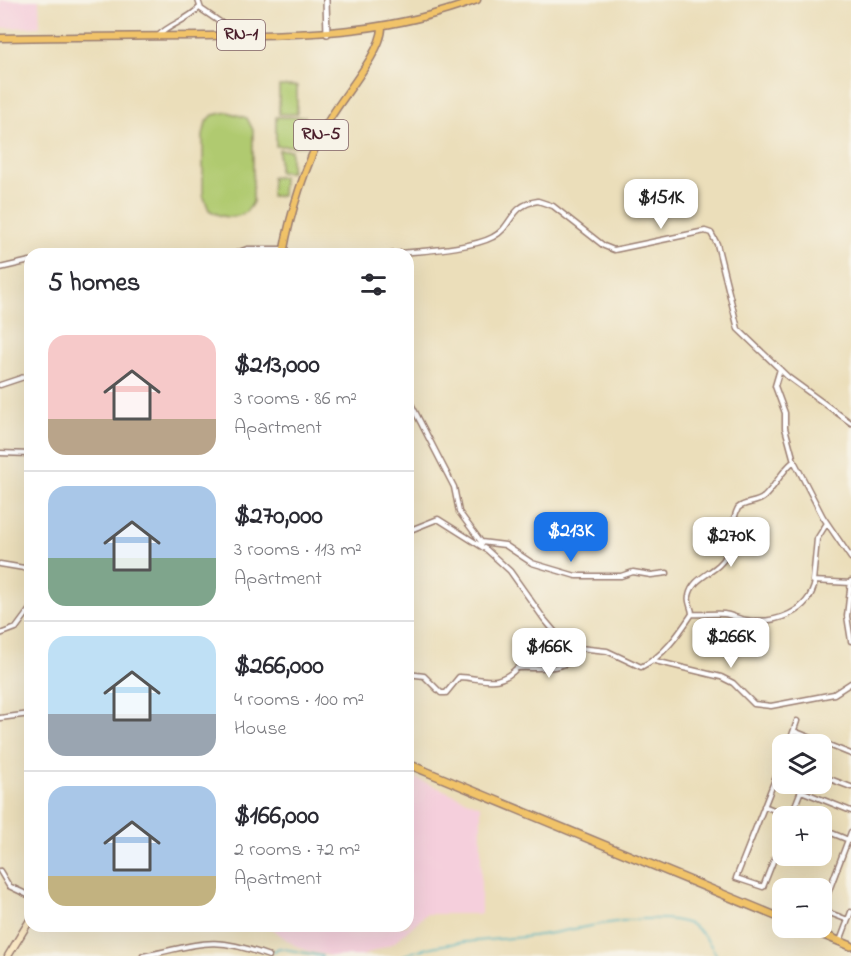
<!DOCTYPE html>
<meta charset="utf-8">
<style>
:root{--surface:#fff;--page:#f2f2f3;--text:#2b2b33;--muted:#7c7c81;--line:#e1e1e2;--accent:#1a73e8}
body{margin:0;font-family:"Indie Flower",sans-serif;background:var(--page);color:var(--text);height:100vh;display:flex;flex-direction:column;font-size:22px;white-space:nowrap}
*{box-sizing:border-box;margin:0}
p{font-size:20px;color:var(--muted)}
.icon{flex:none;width:33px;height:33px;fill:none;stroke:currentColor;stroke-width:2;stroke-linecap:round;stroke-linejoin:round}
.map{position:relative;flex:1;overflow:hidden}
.side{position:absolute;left:24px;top:248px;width:390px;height:684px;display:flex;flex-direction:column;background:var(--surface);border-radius:18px;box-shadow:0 6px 24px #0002}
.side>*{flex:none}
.buttons{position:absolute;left:772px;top:734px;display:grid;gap:12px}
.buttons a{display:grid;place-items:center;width:60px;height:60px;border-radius:12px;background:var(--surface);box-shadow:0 6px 24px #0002;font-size:30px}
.price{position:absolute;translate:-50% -51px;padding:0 14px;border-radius:12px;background:#fff;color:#222;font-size:20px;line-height:39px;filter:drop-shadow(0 2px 3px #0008)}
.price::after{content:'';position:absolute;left:50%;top:36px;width:18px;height:14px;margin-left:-9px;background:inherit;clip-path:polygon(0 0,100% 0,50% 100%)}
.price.active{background:var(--accent);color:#fff}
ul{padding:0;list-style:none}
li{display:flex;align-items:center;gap:18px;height:150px;padding:0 24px}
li+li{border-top:2px solid var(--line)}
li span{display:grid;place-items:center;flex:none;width:168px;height:120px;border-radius:18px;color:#555}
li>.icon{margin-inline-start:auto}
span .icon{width:72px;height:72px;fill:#fffc;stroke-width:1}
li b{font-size:26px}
h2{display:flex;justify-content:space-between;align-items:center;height:72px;padding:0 24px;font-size:26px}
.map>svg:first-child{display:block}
</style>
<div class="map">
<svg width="851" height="956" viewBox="0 0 851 956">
<rect width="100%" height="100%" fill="#f7f3e8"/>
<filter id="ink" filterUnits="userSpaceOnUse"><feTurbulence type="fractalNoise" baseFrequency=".0167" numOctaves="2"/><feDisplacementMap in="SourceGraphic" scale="12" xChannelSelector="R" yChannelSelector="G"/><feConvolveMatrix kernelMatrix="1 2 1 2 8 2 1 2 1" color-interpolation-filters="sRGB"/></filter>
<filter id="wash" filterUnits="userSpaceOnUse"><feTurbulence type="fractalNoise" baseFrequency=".008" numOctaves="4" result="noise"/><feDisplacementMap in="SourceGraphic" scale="24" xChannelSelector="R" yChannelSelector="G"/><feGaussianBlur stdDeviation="1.35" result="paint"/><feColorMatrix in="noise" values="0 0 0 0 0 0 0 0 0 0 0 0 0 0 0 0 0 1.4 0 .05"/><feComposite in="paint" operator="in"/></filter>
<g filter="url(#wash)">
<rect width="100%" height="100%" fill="#ebdeba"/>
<path fill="#f5cfdc" d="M0,0H39L40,27L0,28Z
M408,775L481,806V914H426L394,943L362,956H330L308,951L294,945L276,932L269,926H408Z"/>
<path fill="#b0ca70" stroke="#7d744e" stroke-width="1.5" d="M279,86H297V114H279Z
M228,112L247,118L253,130V202C244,221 225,220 209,210L203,195V136L206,122L213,115Z
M276,117H305V146H276Z
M279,150H291V172H279Z
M272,177H283L282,196H271Z"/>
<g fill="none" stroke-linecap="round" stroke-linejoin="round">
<path stroke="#42afbf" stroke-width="1.5" d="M271,953L279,948L322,956
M402,956C440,941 483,941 524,937C569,933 644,909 687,923C700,927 711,945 717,956"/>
</g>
</g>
<g filter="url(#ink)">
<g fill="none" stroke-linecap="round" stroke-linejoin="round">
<defs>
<path id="minor" d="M198,0L201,9L239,35
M158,36C171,23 187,21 200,7
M234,254L247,249H284
M392,254C417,251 471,249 493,237C513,227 509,205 538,201L553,206L604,246L614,250L705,231L711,233L717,244L738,329L788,377L851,423
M0,268L30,261
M0,385L30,375
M408,398L454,487L459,512L482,543
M0,453L30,454
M794,461L823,517L851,558
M827,523L817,539L813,581L851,583
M408,531L438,519L487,550L510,571L544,619L576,657C558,672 540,667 517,668C497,688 484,678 459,677L446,693H441L424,676L408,674
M481,542L505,545L532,563L576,576H621L633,572L651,575L667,573
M0,564L30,569
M851,581L847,616L851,641
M692,614C703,615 713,613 724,614C732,615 738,619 746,620C775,624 809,613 815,582
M0,634L16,628L30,609
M570,647L607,651L641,667C664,656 678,635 692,614C692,607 687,602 689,596C693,575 719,573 727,554C733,540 730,523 738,508C746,501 756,504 764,497C776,486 780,472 794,461L785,428V413L775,386L780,369
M651,660L721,677L733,683L754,704L771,706L834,694L851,683
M0,718L30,714
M794,731L851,754
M789,744L797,721
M783,759L736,878L763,887L783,836
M822,776L851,787
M801,791L851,811
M764,806L789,816
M791,816L804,783
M822,829L851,841
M0,871L9,886L30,896
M822,909L851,832
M822,910L848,920
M840,941L851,912
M143,956C200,945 209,934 269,956"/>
<path id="tertiary" d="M326,0L327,34"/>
<path id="secondary" d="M8,956L30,920"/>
<path id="primary" d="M0,38C68,37 136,36 204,36C304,34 382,36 477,0
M283,254C291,209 305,167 325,127C338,101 382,53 382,28"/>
<path id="trunk" d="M408,764L783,919
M804,927L851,946"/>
</defs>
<use href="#minor" stroke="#9a7e72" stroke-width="7"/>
<use href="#tertiary" stroke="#9a7e72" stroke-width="8"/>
<use href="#secondary" stroke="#9a7e72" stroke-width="9"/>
<use href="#primary" stroke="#9a7e72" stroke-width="9"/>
<use href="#trunk" stroke="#9a7e72" stroke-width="10"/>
<use href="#minor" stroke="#fff" stroke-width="4"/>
<use href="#tertiary" stroke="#fff" stroke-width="5"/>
<use href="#secondary" stroke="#f9e7c3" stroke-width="6"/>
<use href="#primary" stroke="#f1c369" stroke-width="6"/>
<use href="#trunk" stroke="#f1c369" stroke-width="7"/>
</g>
</g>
<g text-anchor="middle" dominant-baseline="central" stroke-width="5" stroke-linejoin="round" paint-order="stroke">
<g fill="#f7f3e8" stroke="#7e5f64" stroke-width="1.5">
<rect x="217" y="20" width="48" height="30" rx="4.5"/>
<rect x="294" y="120" width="54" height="30" rx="4.5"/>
</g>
<g font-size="18" font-weight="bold" fill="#4a1f2b">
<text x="241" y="35">RN-1</text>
<text x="321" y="135">RN-5</text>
</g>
</g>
</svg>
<div class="buttons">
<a><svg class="icon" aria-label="layers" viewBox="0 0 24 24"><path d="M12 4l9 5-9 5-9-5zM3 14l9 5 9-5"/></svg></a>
<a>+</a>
<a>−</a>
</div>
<b class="price" style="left:661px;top:230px">$151K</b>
<b class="price active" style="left:571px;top:563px">$213K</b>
<b class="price" style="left:731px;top:568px">$270K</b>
<b class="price" style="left:731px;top:669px">$266K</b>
<b class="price" style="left:549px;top:679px">$166K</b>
<section class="side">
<h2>5 homes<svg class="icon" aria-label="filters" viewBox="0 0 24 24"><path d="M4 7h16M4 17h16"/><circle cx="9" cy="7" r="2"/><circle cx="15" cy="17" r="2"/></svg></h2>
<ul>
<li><span style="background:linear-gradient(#f6c9c9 70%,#b9a48a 0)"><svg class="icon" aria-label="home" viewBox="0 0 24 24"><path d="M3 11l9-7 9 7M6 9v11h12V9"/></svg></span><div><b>$213,000</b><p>3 rooms · 86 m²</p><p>Apartment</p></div></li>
<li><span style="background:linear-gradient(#a9c7e8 60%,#7fa58c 0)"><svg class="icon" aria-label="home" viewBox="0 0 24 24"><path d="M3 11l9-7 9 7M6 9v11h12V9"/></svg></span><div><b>$270,000</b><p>3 rooms · 113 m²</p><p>Apartment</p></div></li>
<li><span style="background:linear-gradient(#bfe0f5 65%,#9aa5b1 0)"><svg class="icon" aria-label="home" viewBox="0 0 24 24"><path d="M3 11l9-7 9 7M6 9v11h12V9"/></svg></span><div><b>$266,000</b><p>4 rooms · 100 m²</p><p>House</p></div></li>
<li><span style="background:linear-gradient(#a9c7e8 75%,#c2b280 0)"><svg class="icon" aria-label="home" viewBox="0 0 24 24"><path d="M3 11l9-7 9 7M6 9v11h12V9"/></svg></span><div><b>$166,000</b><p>2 rooms · 72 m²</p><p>Apartment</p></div></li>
</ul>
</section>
</div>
